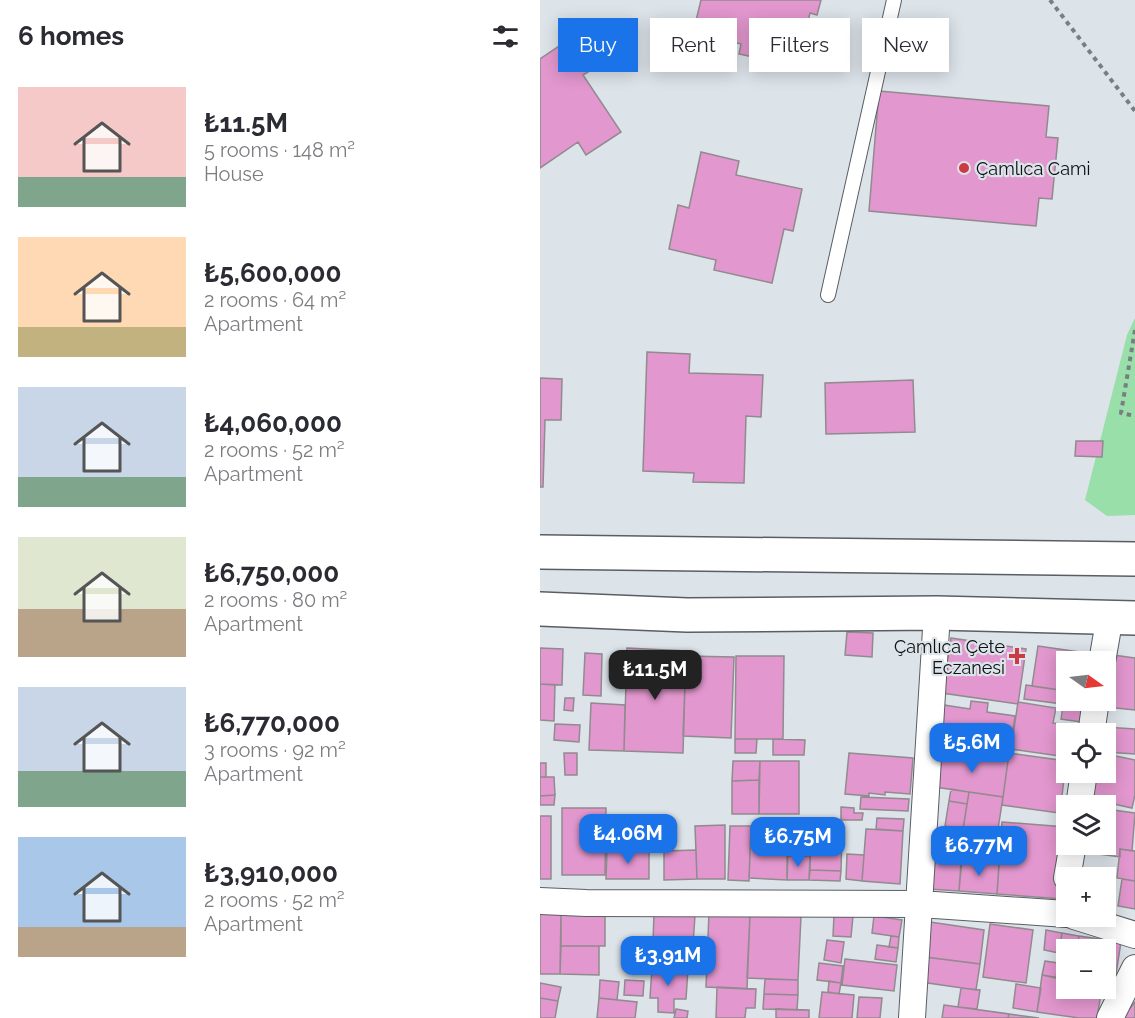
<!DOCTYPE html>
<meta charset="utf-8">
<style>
:root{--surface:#fff;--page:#f7f7f7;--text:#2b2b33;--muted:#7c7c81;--accent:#1a73e8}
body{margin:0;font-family:Raleway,sans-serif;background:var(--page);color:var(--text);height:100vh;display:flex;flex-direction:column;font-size:22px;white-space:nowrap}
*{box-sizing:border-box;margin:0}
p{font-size:20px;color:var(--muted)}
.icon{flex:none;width:33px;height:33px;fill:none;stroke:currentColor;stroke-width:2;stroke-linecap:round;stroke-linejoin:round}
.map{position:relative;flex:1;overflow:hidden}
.details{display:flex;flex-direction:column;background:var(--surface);width:540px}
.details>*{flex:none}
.banner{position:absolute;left:18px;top:18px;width:486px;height:54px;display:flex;gap:12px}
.needle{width:39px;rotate:104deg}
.tools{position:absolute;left:516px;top:651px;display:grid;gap:12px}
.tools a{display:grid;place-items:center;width:60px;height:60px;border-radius:0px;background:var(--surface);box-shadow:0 3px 15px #0003;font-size:30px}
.price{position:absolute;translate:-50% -51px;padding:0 14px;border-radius:12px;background:var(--accent);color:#fff;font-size:20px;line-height:39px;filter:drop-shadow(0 2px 3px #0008)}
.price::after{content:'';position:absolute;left:50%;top:36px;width:18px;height:14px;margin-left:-9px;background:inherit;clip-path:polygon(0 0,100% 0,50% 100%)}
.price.on{background:#222;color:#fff}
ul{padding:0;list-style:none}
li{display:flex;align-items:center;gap:18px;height:150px;padding:0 18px}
li span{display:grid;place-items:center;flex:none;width:168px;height:120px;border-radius:0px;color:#555}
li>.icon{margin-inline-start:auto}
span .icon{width:72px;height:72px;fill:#fffc;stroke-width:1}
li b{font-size:26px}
h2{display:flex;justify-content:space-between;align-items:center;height:72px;padding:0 18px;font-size:26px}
.chip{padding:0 21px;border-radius:0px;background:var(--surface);box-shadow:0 3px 15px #0003;font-size:21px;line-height:54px}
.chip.on{background:var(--accent);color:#fff}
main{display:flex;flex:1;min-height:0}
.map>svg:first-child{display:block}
</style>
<main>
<section class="details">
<h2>6 homes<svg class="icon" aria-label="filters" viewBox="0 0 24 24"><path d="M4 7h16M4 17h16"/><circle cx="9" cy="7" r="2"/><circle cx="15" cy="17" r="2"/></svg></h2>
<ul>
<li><span style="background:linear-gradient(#f6c9c9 75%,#7fa58c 0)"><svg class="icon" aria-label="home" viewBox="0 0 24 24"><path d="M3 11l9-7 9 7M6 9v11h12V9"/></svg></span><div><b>₺11.5M</b><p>5 rooms · 148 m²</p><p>House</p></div></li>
<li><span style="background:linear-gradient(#ffd9b3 75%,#c2b280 0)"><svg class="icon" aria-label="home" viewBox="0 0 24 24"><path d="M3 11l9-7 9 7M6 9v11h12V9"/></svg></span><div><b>₺5,600,000</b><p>2 rooms · 64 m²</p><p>Apartment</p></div></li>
<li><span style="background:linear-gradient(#c9d6e8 75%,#7fa58c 0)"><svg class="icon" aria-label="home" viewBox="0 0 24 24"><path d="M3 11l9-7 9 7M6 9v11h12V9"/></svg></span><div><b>₺4,060,000</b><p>2 rooms · 52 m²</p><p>Apartment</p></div></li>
<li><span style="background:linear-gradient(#dfe7d0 60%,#b9a48a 0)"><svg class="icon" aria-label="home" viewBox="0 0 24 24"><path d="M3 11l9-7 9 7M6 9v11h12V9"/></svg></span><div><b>₺6,750,000</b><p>2 rooms · 80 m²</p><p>Apartment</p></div></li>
<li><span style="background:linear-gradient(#c9d6e8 70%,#7fa58c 0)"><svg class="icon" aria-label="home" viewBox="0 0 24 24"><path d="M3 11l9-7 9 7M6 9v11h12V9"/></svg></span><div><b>₺6,770,000</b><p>3 rooms · 92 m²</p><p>Apartment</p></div></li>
<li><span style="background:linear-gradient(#a9c7e8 75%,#b9a48a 0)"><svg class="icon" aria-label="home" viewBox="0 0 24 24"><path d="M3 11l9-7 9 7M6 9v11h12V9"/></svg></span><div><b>₺3,910,000</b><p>2 rooms · 52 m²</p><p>Apartment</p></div></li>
</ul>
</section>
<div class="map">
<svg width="595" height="1018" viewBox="0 0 595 1018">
<rect width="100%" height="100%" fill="#dce3e9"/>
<path fill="#98dfa9" d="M595,318V515L567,516L545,500L587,335Z"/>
<path fill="#e297ce" stroke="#918a8f" stroke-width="1.5" d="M161,0H281L277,15L270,13L257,67L199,54L201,44L153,33Z
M34,36L56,67L43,75L81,132L46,155L38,142L0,168V59Z
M339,91L509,106L506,137L518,138L512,199L499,198L496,226L329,211Z
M161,152L199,161L196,175L262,189L253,231L244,229L232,283L174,270L176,260L129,249L138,205L149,208Z
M107,352L150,354L149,373L223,375L221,417L206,416L204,483L153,482L154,473L103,471Z
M0,378L22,379L21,420H5L3,487H0Z
M373,380L375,432L286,434L285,383Z
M536,441H563L562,457L535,456Z
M307,632L333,633L332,657L305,655Z
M411,638L486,649L478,704L402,693Z
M498,646L553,654L552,662H526V691L492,686Z
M0,648L23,649L22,685L0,684Z
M87,648L146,651L143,753L84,751Z
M45,653L62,654L61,696L43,695Z
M75,653L87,654L86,678H73Z
M573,655L595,658V710L567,707Z
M146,656L194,657L191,738L143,736Z
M196,656H244L243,739H195Z
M0,684L15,685L14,721L0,720Z
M486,685L526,691V700H546L545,707L484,699Z
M25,698H34L33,711L24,710Z
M431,701L448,703L447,712L475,716L468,761L400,751L397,704L430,709Z
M478,702L516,708L513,723L535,726L534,734H526V757L471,749Z
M51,703L85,705L84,751L49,750Z
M523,706L543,709L541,722L521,719Z
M15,724L40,725L39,742L14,740Z
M564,727L595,729V754L566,752Z
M195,739H217L216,753H195Z
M233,739L265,740L264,755H233Z
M400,751L468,761L463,797L395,787Z
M24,753H37V775H25Z
M309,753L373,758L370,794L345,792V795L329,793V796L305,794Z
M469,753L519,760L517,769L525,770L522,796L536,798L535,806H526V814L462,805Z
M566,754L595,760V795L592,808L551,799L557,772H566Z
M193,761H220L219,780L192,781Z
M220,761H259V814H219Z
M0,763H6V777H0Z
M0,777H14L15,795L0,796Z
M219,780V814H192V781Z
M411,789L429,792L427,804L409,801Z
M429,792L463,797L456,842L422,836Z
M15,795L14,805H0V796Z
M321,797L369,799L368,811L320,809Z
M409,801L427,804L423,829L405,826Z
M301,807L314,808V813H323L322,820H301Z
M22,808H66L65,875H22Z
M566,809L595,813L592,851L580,849V857L537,851L538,844H566Z
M0,816H11V879H0Z
M337,818L364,819L363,831L336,829Z
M67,820H89V850H67Z
M89,820H114V850H89Z
M462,822L526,827L523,899L457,894Z
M185,825V879H157L155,826Z
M190,826H211L209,881L188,880Z
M211,826L249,828L247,880L209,878Z
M326,829L363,831L360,884L322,881Z
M271,831L302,832L301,871L270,870Z
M400,837L424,839L421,863L397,861Z
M580,849L595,851V881L577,878Z
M67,850H109V879H66Z
M156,850L157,879L124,880V851Z
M307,854L324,855L322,881L306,879Z
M247,856H270L269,880H247Z
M422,859L459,863L457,894L419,891Z
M391,861L421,863L419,891L389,889Z
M270,870L301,871L300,881L269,880Z
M582,879L595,881V909L578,906Z
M0,911H21L20,974H0Z
M21,911H65V946H21Z
M169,912L210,914L207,989L166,987Z
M114,913L155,915L153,945L113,943Z
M210,914L261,916L258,980L207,978Z
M294,915L313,916L311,937L293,936Z
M334,916L362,920L359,937L332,933Z
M390,922L444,930L440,964L385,957Z
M450,924L493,930L486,983L443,977Z
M506,930L522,933L519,953L504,950Z
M522,933L539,936L537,950H526V979L516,978Z
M351,936L359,937L358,948L349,947Z
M539,936L581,942L574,987L566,985V950H537Z
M287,940L304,942L301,963L284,960Z
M113,943L153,945V969L112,967Z
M337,945L358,948L356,962L335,959Z
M21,946H59V975L20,974Z
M385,957L440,964L436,990L381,982Z
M305,959L357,965L354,991L302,985Z
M505,961L518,963L516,978L502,975Z
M279,963L303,966L301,983L277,980Z
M112,967L148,969L146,999H134V1013L118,1012V998H110Z
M502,975L526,979V988H562L557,1018H539L497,1012Z
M225,979L258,980V995L224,994Z
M60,980L79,982L77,1000L59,998Z
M85,980L104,981L103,996L84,995Z
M289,981L301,983L299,994L288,992Z
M0,983L21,987L18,1001L0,998Z
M476,984L501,988L497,1012L473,1008Z
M177,987L216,989L215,1008H206L205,1018H176Z
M421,988L440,990L437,1009L418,1007Z
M282,992L314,995L312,1018H279Z
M224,994L258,995L257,1010L223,1009Z
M319,997L342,998L340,1018H317Z
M0,998L18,1001L15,1018H0Z
M59,998L97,1002L95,1018H57Z
M595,1002V1018H582Z
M404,1005L469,1014L468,1018H402Z
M136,1009L148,1011L147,1018H134Z
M236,1009L269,1010V1018H236Z
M469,1014L499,1018H468Z"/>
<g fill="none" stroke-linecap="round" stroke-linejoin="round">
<defs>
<path id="lane" d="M288,295L354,0"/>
<path id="street" d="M562,662L570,616
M551,734L556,700
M539,806L544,772
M527,878L533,844
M0,901L46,903L380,904L526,914
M534,916L595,935
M372,1018L397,613
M570,1018L595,968"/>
<path id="primary" d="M0,552L595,559
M0,609L147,615L397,613L595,618"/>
</defs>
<use href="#lane" stroke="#595e64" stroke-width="16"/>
<use href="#street" stroke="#595e64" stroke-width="28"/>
<use href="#primary" stroke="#595e64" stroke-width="36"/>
<path stroke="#797e82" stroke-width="4" stroke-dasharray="4.5 4.5" stroke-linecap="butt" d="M510,0L595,111
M595,330L581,413L595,416"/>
<use href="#lane" stroke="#fff" stroke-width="14"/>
<use href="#street" stroke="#fff" stroke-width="26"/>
<use href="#primary" stroke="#fff" stroke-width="33"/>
</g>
<g fill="#cb3b43" stroke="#dce3e9" stroke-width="2">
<circle cx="424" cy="168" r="6"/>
<path d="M474 647h6v6h6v6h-6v6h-6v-6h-6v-6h6z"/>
</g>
<g text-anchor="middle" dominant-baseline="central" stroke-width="4.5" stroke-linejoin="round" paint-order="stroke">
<g font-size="18" fill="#0e1012" stroke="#dce3e9" text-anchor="start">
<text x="436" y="168">Çamlıca Cami</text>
<text x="465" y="646" text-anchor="end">Çamlıca Çete<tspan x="465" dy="21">Eczanesi</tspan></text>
</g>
</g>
</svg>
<div class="tools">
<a><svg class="needle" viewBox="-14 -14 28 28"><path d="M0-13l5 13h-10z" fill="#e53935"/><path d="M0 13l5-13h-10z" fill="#7c7c81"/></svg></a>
<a><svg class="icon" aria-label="locate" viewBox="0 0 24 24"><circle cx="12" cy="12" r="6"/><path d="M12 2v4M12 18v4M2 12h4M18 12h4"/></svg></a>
<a><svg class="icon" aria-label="layers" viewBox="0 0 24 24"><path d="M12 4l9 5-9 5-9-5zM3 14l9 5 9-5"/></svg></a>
<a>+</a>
<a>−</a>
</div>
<b class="price on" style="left:115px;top:701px">₺11.5M</b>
<b class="price" style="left:432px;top:774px">₺5.6M</b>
<b class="price" style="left:88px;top:865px">₺4.06M</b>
<b class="price" style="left:258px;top:868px">₺6.75M</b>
<b class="price" style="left:439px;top:877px">₺6.77M</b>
<b class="price" style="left:128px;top:987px">₺3.91M</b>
<div class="banner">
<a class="chip on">Buy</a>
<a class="chip">Rent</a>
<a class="chip">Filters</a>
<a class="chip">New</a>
</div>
</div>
</main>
